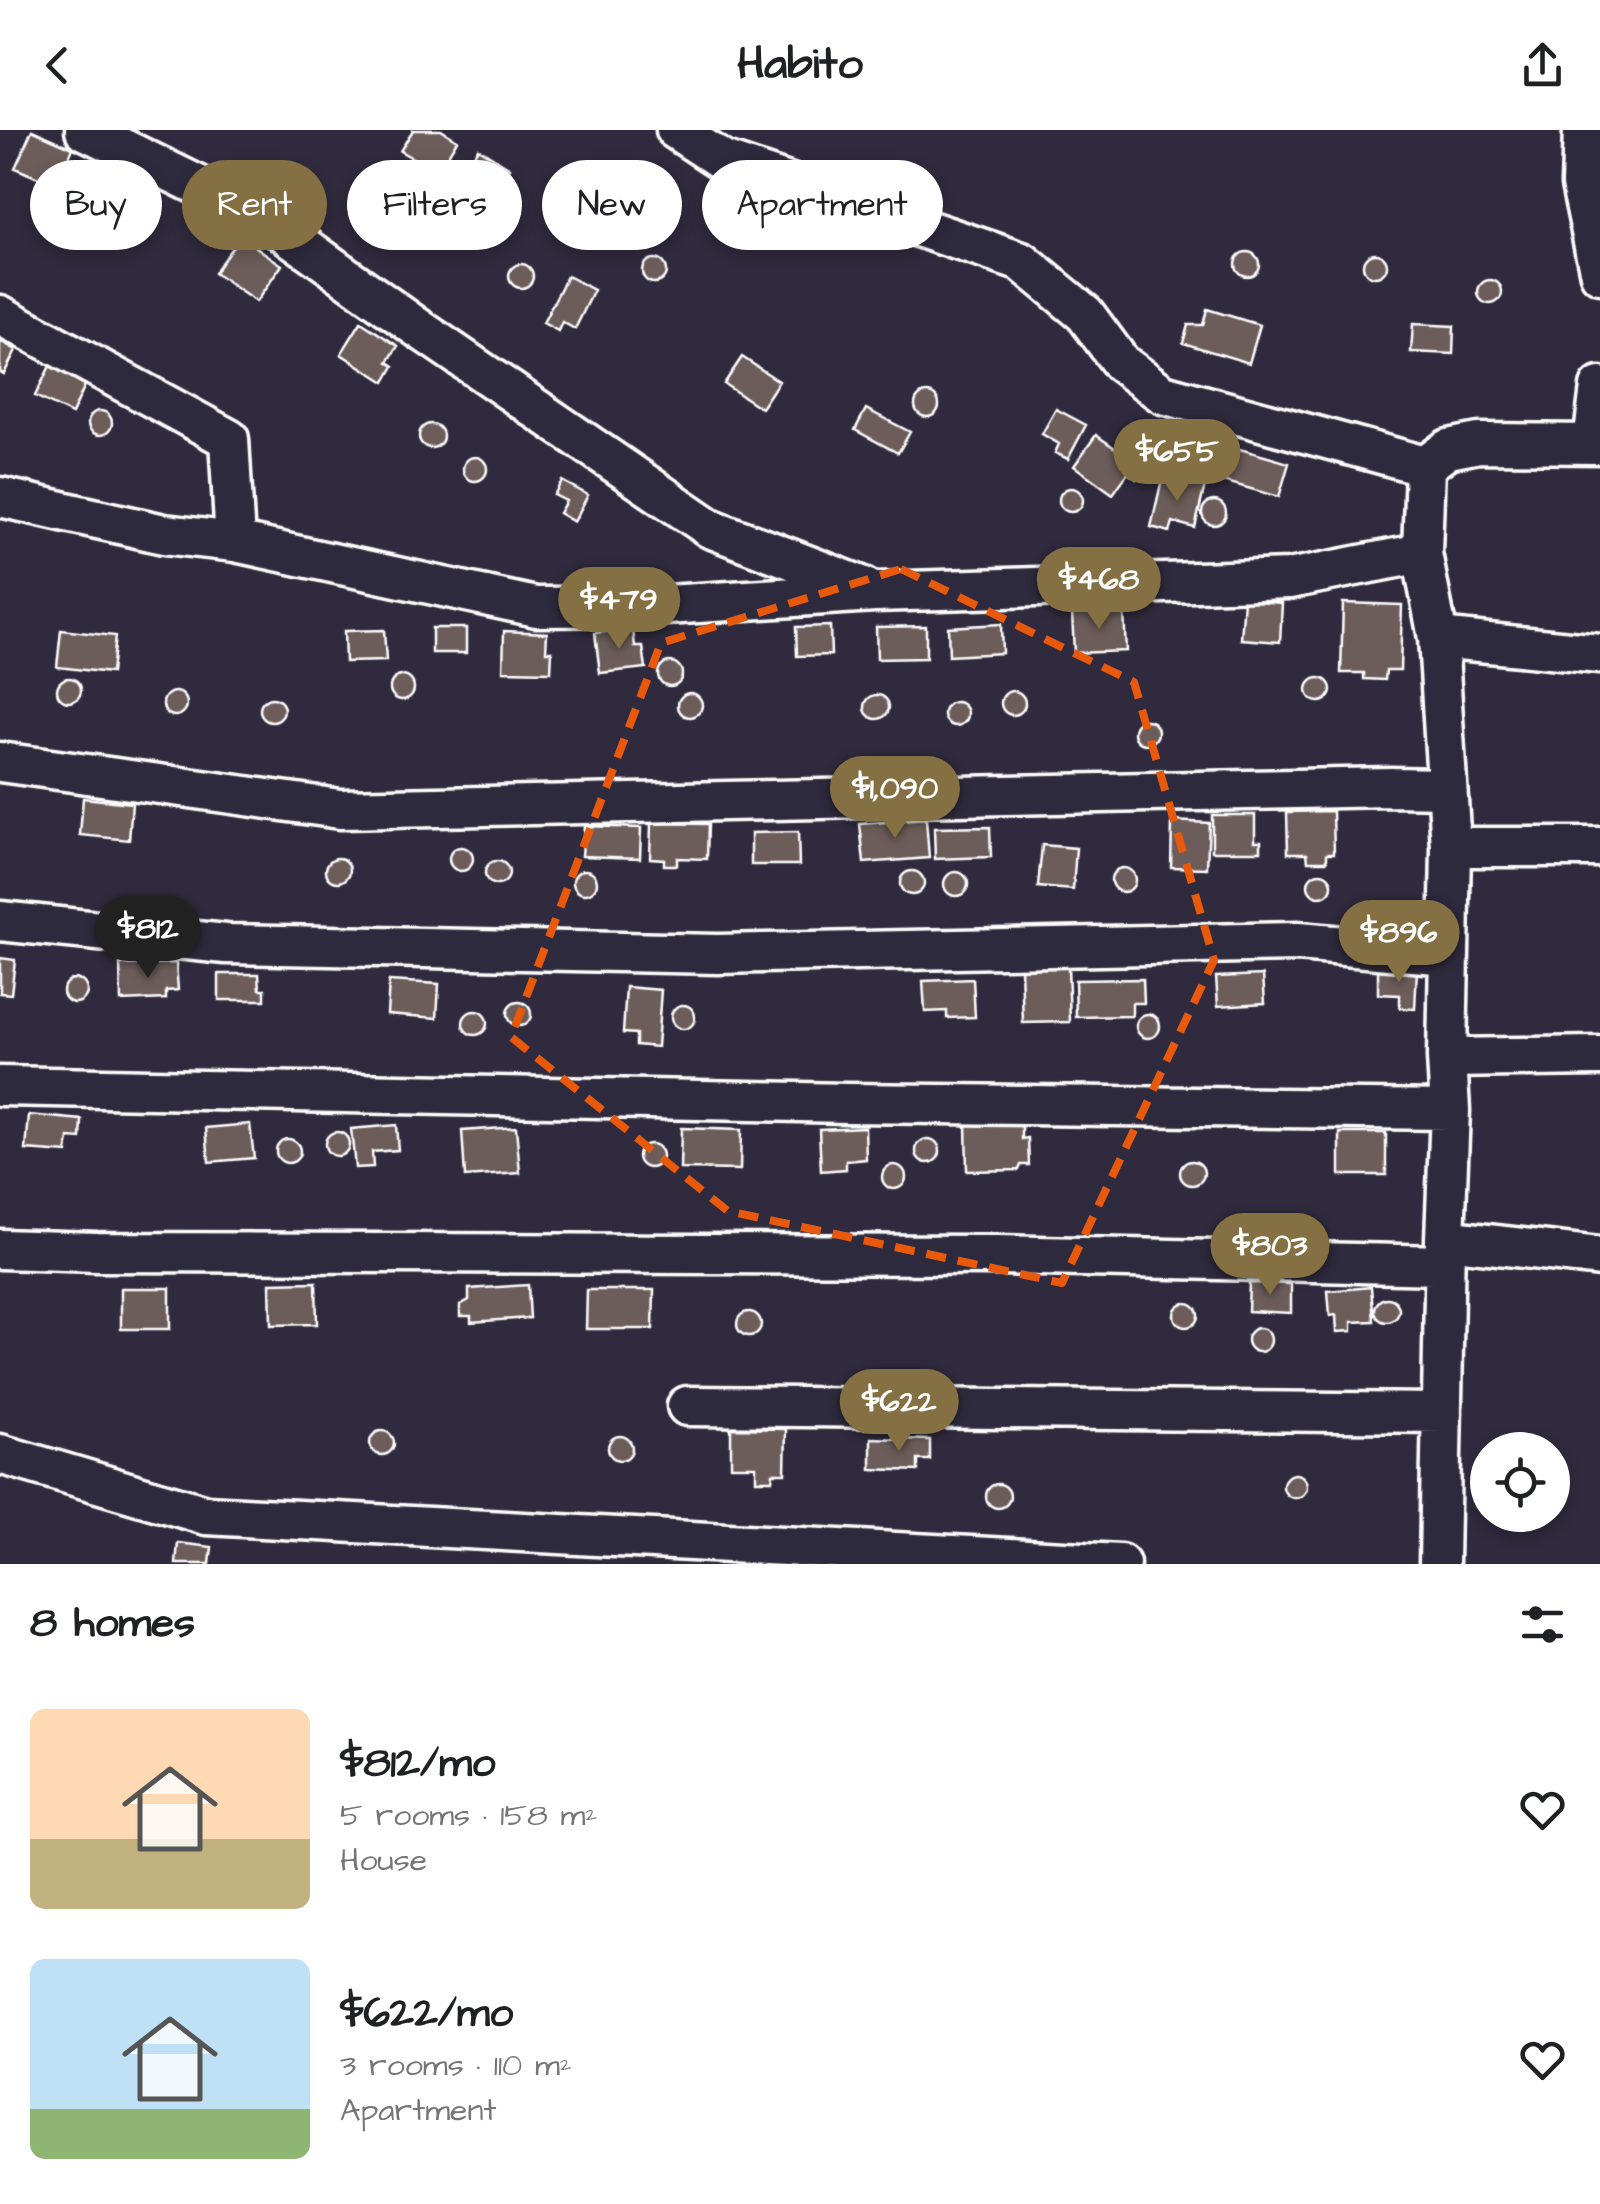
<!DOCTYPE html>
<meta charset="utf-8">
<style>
:root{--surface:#fff;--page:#f6f6f6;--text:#202124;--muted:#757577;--accent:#847042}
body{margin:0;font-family:"Architects Daughter",sans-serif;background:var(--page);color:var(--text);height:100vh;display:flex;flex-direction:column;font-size:38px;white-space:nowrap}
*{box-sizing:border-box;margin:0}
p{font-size:32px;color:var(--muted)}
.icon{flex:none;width:55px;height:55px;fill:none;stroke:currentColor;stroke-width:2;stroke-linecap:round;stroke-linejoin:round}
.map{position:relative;height:1434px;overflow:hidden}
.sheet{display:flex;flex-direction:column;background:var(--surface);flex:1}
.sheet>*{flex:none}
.top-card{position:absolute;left:30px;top:30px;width:1000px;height:90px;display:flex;gap:20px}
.buttons{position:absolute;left:1470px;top:1302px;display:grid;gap:20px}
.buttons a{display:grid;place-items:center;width:100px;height:100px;border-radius:50%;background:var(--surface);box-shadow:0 5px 15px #0003;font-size:50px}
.price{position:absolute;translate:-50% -85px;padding:0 22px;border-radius:35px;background:var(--accent);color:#fff;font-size:32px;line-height:65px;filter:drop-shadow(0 2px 5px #0008)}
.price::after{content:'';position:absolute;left:50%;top:60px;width:30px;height:22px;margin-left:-15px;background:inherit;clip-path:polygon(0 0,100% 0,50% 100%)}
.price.on{background:#222;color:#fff}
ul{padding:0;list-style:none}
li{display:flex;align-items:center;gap:30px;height:250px;padding:0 30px}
li span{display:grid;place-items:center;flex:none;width:280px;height:200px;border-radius:15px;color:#555}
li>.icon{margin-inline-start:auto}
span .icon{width:120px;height:120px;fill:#fffc;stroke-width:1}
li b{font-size:42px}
h2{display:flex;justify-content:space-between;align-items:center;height:120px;padding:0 30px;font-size:42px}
.tag{padding:0 35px;border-radius:45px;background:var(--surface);box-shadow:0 5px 15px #0003;font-size:35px;line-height:90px}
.tag.on{background:var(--accent);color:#fff}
header{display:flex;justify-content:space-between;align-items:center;height:130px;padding:0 30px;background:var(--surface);font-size:45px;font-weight:800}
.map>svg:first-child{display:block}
</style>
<header><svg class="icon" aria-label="back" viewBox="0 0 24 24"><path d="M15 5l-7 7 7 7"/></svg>Habito<svg class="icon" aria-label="share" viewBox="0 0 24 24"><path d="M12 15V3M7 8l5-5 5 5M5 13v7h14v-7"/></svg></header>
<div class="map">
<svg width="1600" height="1434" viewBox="0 0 1600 1434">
<rect width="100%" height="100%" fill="#2f2a3d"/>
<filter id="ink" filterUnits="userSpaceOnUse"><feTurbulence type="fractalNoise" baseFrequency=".01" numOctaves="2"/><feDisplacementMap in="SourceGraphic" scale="20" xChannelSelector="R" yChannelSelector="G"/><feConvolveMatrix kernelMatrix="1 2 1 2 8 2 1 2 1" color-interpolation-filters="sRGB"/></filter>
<g filter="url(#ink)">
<path fill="#6c5d5a" stroke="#fff" stroke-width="2.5" d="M32,0L73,18L57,56L15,38Z
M413,0H441L457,10L436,45L425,39L420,48L407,40L414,29L400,21Z
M478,18L510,38L495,63L486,61L482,68L469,59L472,53L461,46Z
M115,49L156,75L136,107L95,80Z
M488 81a12 12 0 1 1 24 0a12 12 0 1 1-24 0Z
M240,106L282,135L256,172L214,143Z
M1235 134a12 12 0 1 1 24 0a12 12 0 1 1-24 0Z
M1363 135a12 12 0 1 1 24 0a12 12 0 1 1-24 0Z
M642 141a12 12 0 1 1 24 0a12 12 0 1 1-24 0Z
M509 146a12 12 0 1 1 24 0a12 12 0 1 1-24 0Z
M567,146L594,160L575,199L562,192L558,201L543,193Z
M1478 162a12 12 0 1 1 24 0a12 12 0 1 1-24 0Z
M1207,179L1260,195L1249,233L1183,213L1188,195H1203Z
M361,192L398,216L388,232L394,236L385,252L341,224Z
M1413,194L1454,196L1453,224L1411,222Z
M0,211L16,220L4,244L0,242Z
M742,227L779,251L761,278L724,254Z
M50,236L86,253L72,284L35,266Z
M915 275a12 12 0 1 1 24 0a12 12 0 1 1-24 0Z
M866,279L910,302L898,323L855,300Z
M1056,279L1086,295L1068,329L1055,323L1059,314L1042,304Z
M88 293a12 12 0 1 1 24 0a12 12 0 1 1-24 0Z
M419 306a12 12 0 1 1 24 0a12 12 0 1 1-24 0Z
M1096,305L1144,338L1136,349L1128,343L1113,364L1074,336Z
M1215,312L1289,333L1279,367L1205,346Z
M463 339a12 12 0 1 1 24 0a12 12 0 1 1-24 0Z
M1163,345L1205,355L1195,398L1173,392L1170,402L1151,397Z
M562,351L588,365L574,392L559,383L566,371L554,365Z
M1059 370a12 12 0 1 1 24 0a12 12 0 1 1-24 0Z
M1202 383a12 12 0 1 1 24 0a12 12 0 1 1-24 0Z
M1244,470L1282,473L1280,512L1241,509Z
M1343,473L1402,475L1400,540H1386L1385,550L1364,549V543H1341Z
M1124,481L1126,521L1074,523L1072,483Z
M1001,494L1002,523L949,526L948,497Z
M830,496L831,525L797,526L796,497Z
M926,496V528L877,529L876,497Z
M432,498H466V523H432Z
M633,499L635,517H643L646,538L600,543L595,503Z
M61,500L115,506L111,543L57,537Z
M384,500L386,531L345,532L344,501Z
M504,501L547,503L546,521H552L551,542L503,541Z
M658 544a12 12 0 1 1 24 0a12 12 0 1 1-24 0Z
M390 558a12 12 0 1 1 24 0a12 12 0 1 1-24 0Z
M1307 560a12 12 0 1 1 24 0a12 12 0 1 1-24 0Z
M57 560a12 12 0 1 1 24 0a12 12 0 1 1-24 0Z
M1001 573a12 12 0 1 1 24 0a12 12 0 1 1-24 0Z
M163 574a12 12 0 1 1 24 0a12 12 0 1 1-24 0Z
M678 575a12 12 0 1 1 24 0a12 12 0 1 1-24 0Z
M865 577a12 12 0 1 1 24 0a12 12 0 1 1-24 0Z
M260 580a12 12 0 1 1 24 0a12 12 0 1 1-24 0Z
M944 584a12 12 0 1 1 24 0a12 12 0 1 1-24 0Z
M1134 602a12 12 0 1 1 24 0a12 12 0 1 1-24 0Z
M83,668L132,673L129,710L80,705Z
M1333,681L1334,723H1327V731H1308L1307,723H1288L1287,682Z
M1212,685H1255V711H1261V721H1212Z
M926,689L929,728L864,733L860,694Z
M1172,691L1209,693L1207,738L1171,737Z
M651,693L708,694L707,729L677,728V735H664V729L650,728Z
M584,696L641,698L640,728L582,726Z
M990,697L991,727L935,729L934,698Z
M798,702L799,735H751V703Z
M1042,715L1076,718L1073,760L1038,757Z
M449 729a12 12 0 1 1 24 0a12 12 0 1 1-24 0Z
M326 740a12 12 0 1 1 24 0a12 12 0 1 1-24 0Z
M485 743a12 12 0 1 1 24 0a12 12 0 1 1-24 0Z
M1111 750a12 12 0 1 1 24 0a12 12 0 1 1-24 0Z
M573 752a12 12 0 1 1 24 0a12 12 0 1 1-24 0Z
M900 753a12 12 0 1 1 24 0a12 12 0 1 1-24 0Z
M944 754a12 12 0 1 1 24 0a12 12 0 1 1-24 0Z
M1308 755a12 12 0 1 1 24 0a12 12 0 1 1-24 0Z
M0,828L15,830L11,864L0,863Z
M176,833L178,860L166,861V869L121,871L120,835Z
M1068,836L1070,892L1023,893L1021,838Z
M1378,837L1417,839L1415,879L1400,878V865L1378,864Z
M219,844H259L260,859H265V870H219Z
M1263,845L1265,873L1218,876L1216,847Z
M63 861a12 12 0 1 1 24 0a12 12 0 1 1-24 0Z
M973,849L975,887L947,888V881L925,882L923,851Z
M1143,849L1144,873H1132V886L1076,887L1075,850Z
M389,851L439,854L437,888L387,884Z
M626,857L661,860L657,917L636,915V904L623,903Z
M507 884a12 12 0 1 1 24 0a12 12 0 1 1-24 0Z
M671 887a12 12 0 1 1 24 0a12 12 0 1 1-24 0Z
M463 893a12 12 0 1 1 24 0a12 12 0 1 1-24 0Z
M1136 896a12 12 0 1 1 24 0a12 12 0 1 1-24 0Z
M29,985L82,990L81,1009L69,1008L67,1023L26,1020Z
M1022,993V1009L1028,1008L1029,1035H1021L1019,1040L967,1041L966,994Z
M250,994L254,1028L209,1032L206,998Z
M396,995L398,1020L372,1022L373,1037L355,1038L351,999Z
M516,997L520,1043L465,1047L462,1001Z
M865,997L866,1029L846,1031V1039L821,1041L819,999Z
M681,998L741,1000L740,1040L680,1039Z
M325 1014a12 12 0 1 1 24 0a12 12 0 1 1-24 0Z
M1340,1003H1386V1045H1340Z
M916 1021a12 12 0 1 1 24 0a12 12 0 1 1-24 0Z
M276 1021a12 12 0 1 1 24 0a12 12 0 1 1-24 0Z
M638 1026a12 12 0 1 1 24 0a12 12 0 1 1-24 0Z
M1180 1043a12 12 0 1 1 24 0a12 12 0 1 1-24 0Z
M882 1047a12 12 0 1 1 24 0a12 12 0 1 1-24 0Z
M316,1152L317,1194L271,1195L270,1153Z
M1249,1153L1291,1154V1183L1248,1181Z
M528,1155L530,1188L471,1192V1186H460V1175L469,1170V1159Z
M1371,1157L1374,1191L1352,1192V1201L1337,1202L1336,1185L1330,1186L1328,1161Z
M121,1158H170V1199H121Z
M587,1160H654L653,1199H586Z
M1375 1180a12 12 0 1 1 24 0a12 12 0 1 1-24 0Z
M1174 1185a12 12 0 1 1 24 0a12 12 0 1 1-24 0Z
M737 1194a12 12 0 1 1 24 0a12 12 0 1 1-24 0Z
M1247 1210a12 12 0 1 1 24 0a12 12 0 1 1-24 0Z
M731,1298L786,1299L785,1343H773L772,1350H756V1336H731Z
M370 1313a12 12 0 1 1 24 0a12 12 0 1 1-24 0Z
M608 1318a12 12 0 1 1 24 0a12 12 0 1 1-24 0Z
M871,1308L930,1310V1330H918V1341L871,1339Z
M1283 1356a12 12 0 1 1 24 0a12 12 0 1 1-24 0Z
M986 1366a12 12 0 1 1 24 0a12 12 0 1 1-24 0Z
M178,1413L212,1417L210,1434H176Z"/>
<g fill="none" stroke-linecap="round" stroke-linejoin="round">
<defs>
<path id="minor" d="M85,0L263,87L418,198L710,398L864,457
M676,0L723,31L1022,132L1085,184L1121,233L1163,264L1425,336L1448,319L1479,313L1600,314
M1583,0L1581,54L1600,144
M0,185L229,309L235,412
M1593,313L1600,257
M1425,336L1422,423L1438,508L1451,717L1447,928L1450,980L1445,1109L1439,1434
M0,367L164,404L235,412L536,477L650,476L875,462L1289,449L1422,423
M1438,508L1600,524
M0,632L340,679L1390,657L1447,658
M1451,717H1600
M0,791L226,814L718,824L1298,812L1448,825
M1447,928L1600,926
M0,956L847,973L1450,980
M1445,1109L1600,1127
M0,1119L97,1122L999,1125L1444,1135
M687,1276L1442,1283
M0,1324L206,1385L1120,1434"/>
</defs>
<use href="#minor" stroke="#fff" stroke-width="45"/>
<use href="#minor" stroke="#2f2a3d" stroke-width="38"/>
</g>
</g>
<path fill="none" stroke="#e8590c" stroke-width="8" stroke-dasharray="20 12" stroke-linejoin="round" d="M901,439L1134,552L1214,830L1062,1153L728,1081L511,907L661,513Z"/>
</svg>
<div class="buttons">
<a><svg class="icon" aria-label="locate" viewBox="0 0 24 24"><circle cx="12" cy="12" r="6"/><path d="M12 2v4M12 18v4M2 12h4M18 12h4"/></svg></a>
</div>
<b class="price" style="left:1177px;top:374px">$655</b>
<b class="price" style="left:1099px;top:502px">$468</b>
<b class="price" style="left:619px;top:522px">$479</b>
<b class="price" style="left:895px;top:711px">$1,090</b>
<b class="price on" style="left:148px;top:851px">$812</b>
<b class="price" style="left:1399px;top:855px">$896</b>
<b class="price" style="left:1270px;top:1168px">$803</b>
<b class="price" style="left:899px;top:1324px">$622</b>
<div class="top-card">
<a class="tag">Buy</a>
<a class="tag on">Rent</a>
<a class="tag">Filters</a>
<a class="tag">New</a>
<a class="tag">Apartment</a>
</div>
</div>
<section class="sheet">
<h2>8 homes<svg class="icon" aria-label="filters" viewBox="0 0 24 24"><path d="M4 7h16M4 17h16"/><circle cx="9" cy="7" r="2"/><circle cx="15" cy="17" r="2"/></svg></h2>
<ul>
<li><span style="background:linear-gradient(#ffd9b3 65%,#c2b280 0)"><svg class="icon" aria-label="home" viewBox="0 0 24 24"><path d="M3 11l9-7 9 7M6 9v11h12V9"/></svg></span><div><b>$812/mo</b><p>5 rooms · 158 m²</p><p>House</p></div><svg class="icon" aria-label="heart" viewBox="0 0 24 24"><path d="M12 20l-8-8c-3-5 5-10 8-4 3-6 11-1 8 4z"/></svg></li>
<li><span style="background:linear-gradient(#bfe0f5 75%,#8fb573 0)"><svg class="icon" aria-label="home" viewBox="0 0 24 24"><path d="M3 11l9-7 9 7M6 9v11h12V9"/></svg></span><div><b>$622/mo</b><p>3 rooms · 110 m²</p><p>Apartment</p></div><svg class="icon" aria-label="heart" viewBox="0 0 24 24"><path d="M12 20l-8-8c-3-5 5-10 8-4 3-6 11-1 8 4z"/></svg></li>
</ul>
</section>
